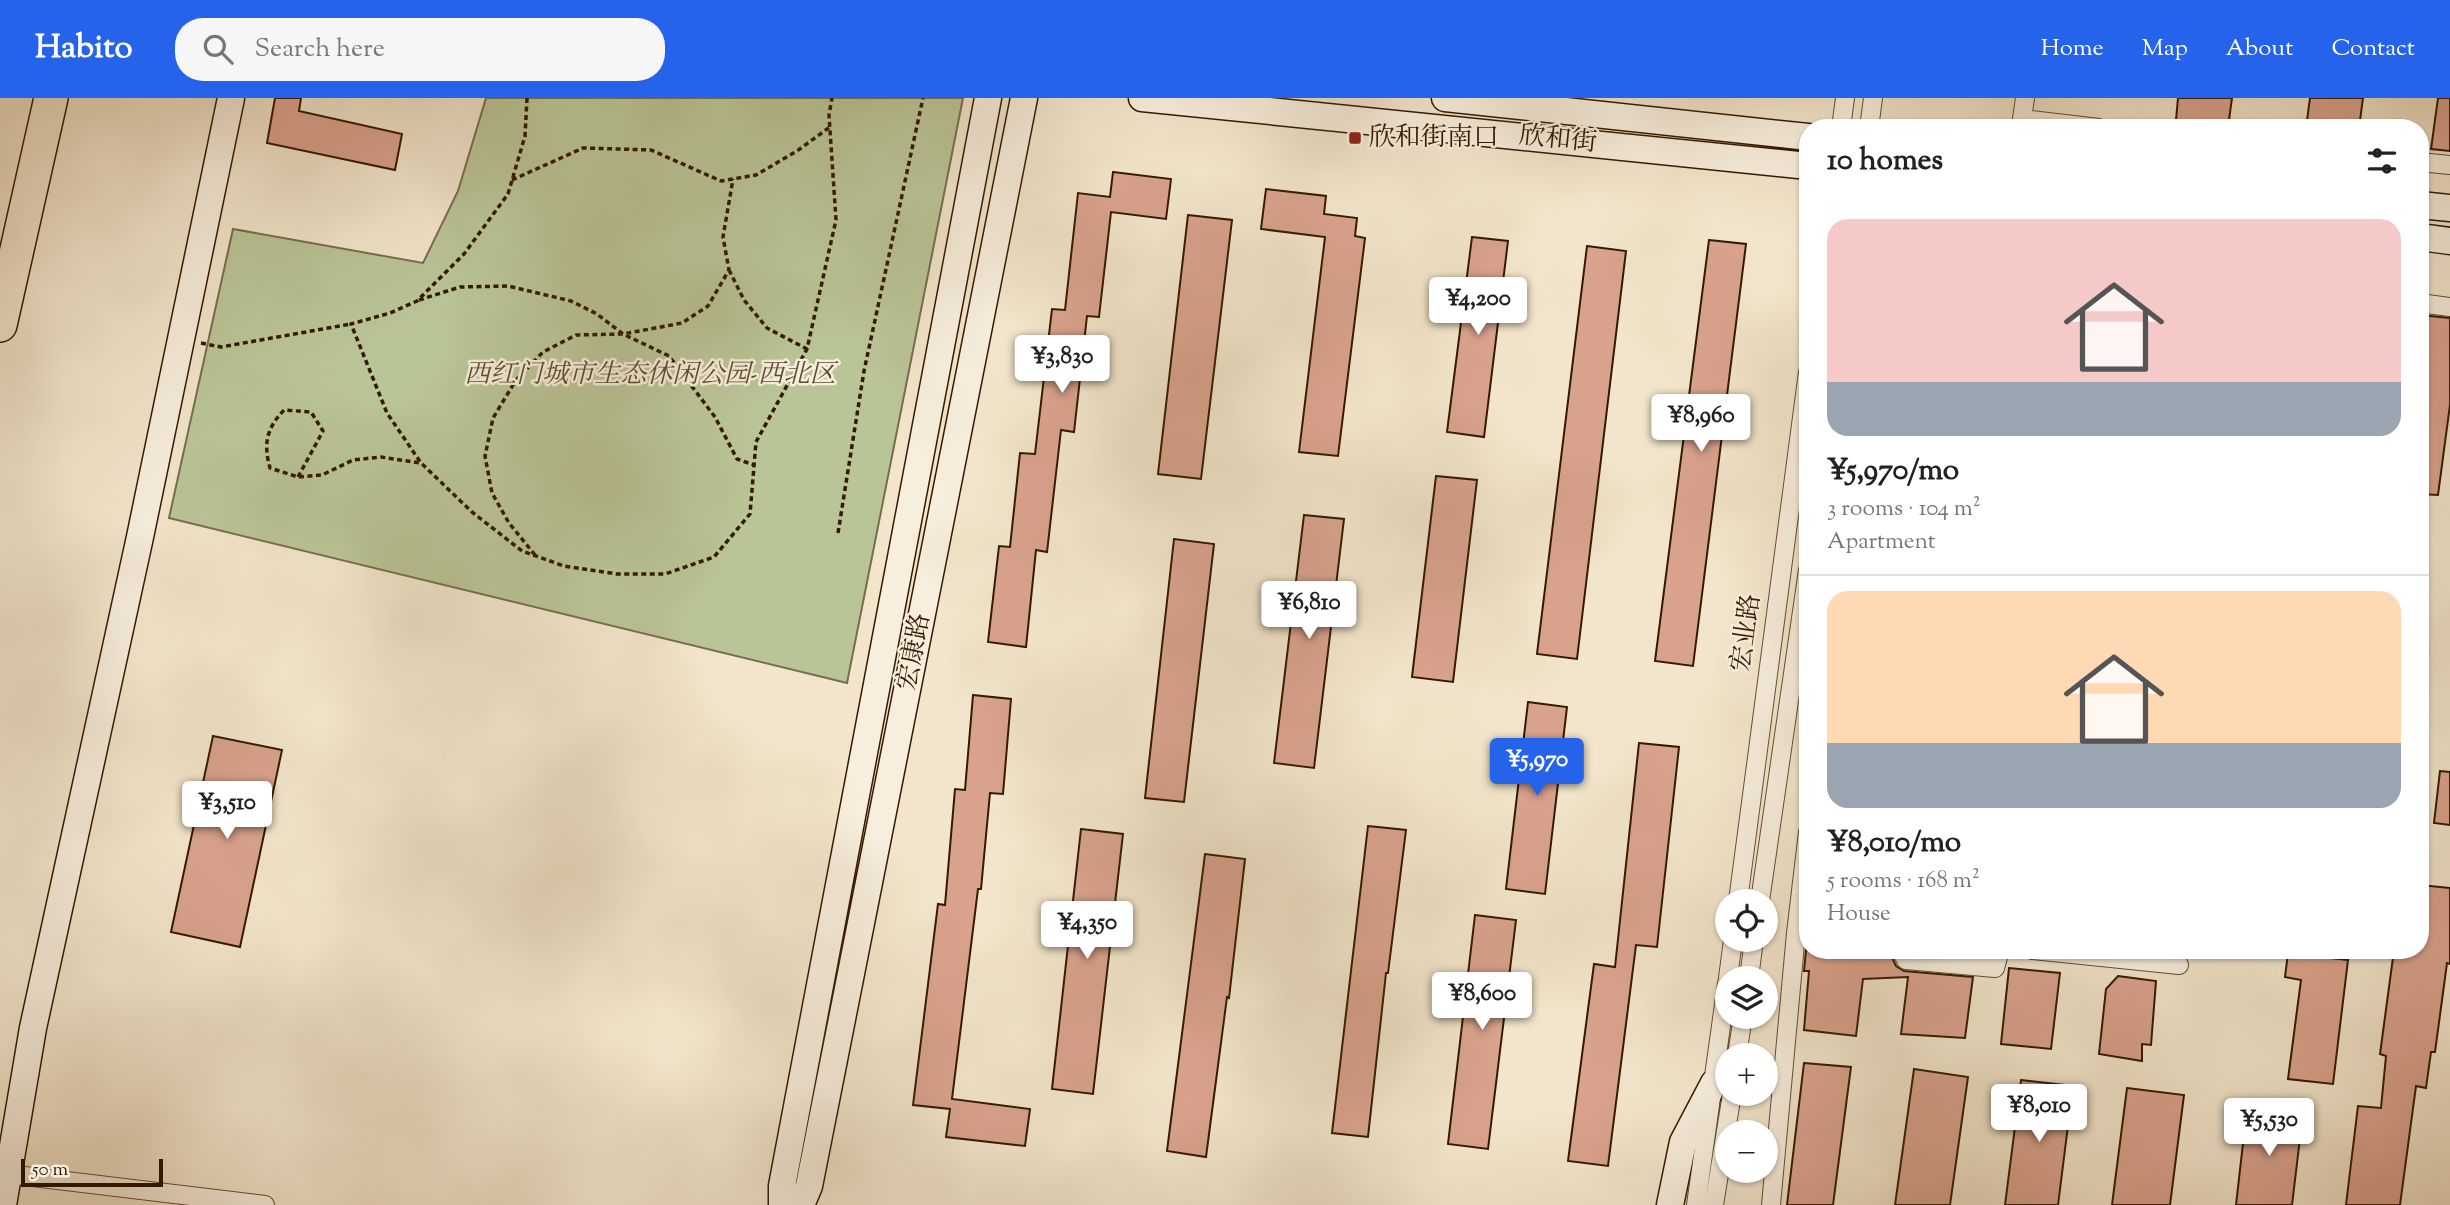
<!DOCTYPE html>
<meta charset="utf-8">
<style>
:root{--surface:#fff;--page:#f6f6f6;--text:#222;--muted:#767676;--line:#e0e0e0;--accent:#2563eb}
body{margin:0;font-family:"Sorts Mill Goudy","Noto Serif SC",serif;background:var(--page);color:var(--text);height:100vh;display:flex;flex-direction:column;font-size:26px;white-space:nowrap}
*{box-sizing:border-box;margin:0}
p{font-size:23px;color:var(--muted)}
.icon{flex:none;width:38px;height:38px;fill:none;stroke:currentColor;stroke-width:2;stroke-linecap:round;stroke-linejoin:round}
.map{position:relative;flex:1;overflow:hidden}
.drawer{position:absolute;left:1799px;top:21px;width:630px;height:840px;display:flex;flex-direction:column;background:var(--surface);border-radius:28px;box-shadow:0 2px 5px #0004}
.drawer>*{flex:none}
.buttons{position:absolute;left:1715px;top:791px;display:grid;gap:14px}
.buttons a{display:grid;place-items:center;width:63px;height:63px;border-radius:50%;background:var(--surface);box-shadow:0 2px 5px #0004;font-size:35px}
.scale{position:absolute;left:21px;bottom:18px;width:142px;box-sizing:border-box;padding-left:7px;border:4px solid #331900;border-top:0;font-size:19px;line-height:24px;white-space:nowrap;color:#331900;-webkit-text-stroke:5px #f7eedd;paint-order:stroke}
.price{position:absolute;translate:-50% -60px;padding:0 16px;border-radius:7px;background:#fff;color:#222;font-size:23px;line-height:46px;filter:drop-shadow(0 2px 4px #0008)}
.price::after{content:'';position:absolute;left:50%;top:42px;width:21px;height:16px;margin-left:-10px;background:inherit;clip-path:polygon(0 0,100% 0,50% 100%)}
.price.selected{background:var(--accent);color:#fff}
ul{padding:0;list-style:none}
li{display:grid;align-content:center;gap:14px;height:371px;padding:0 28px}
li+li{border-top:2px solid var(--line)}
li span{display:grid;place-items:center;height:217px;border-radius:21px;color:#555}
li>.icon{margin-inline-start:auto}
span .icon{width:126px;height:126px;fill:#fffc;stroke-width:1}
li b{font-size:30px}
h2{display:flex;justify-content:space-between;align-items:center;height:84px;padding:0 28px;font-size:30px}
header{display:flex;align-items:center;gap:42px;box-sizing:border-box;height:98px;padding:0 35px;background:var(--accent);color:#fff}
header strong{font-size:33px}
nav{display:flex;gap:38px;margin-inline-start:auto;font-size:24px}
.search{width:490px;height:63px;background:var(--page);display:flex;align-items:center;gap:18px;box-sizing:border-box;padding:0 24px;border-radius:28px;color:var(--muted);font-size:26px}
.map>svg:first-child{display:block}
</style>
<header>
<strong>Habito</strong>
<div class="search"><svg class="icon" aria-label="search" viewBox="0 0 24 24"><circle cx="10" cy="10" r="6"/><path d="M15 15l6 6"/></svg>Search here</div>
<nav><a>Home</a><a>Map</a><a>About</a><a>Contact</a></nav>
</header>
<div class="map">
<svg width="2450" height="1107" viewBox="0 0 2450 1107">
<rect width="100%" height="100%" fill="#f2e5cb"/>
<filter id="stains"><feTurbulence type="fractalNoise" baseFrequency=".00286" numOctaves="4"/><feColorMatrix values="0 0 0 0 .2 0 0 0 0 .09 0 0 0 0 .02 0 0 0 .5 -.17"/></filter>
<radialGradient id="worn" r=".72"><stop offset=".6" stop-color="#630" stop-opacity="0"/><stop offset="1" stop-color="#630" stop-opacity=".3"/></radialGradient>
<path fill="#bac597" stroke="#766f4c" stroke-width="2" d="M486,0H963L847,585L169,420L233,131L423,165L458,93Z"/>
<path fill="#d9a28d" stroke="#331900" stroke-width="2" d="M275,0H301L299,13L402,36L395,72L267,45Z
M2178,0H2232L2229,22H2176Z
M2310,0H2363L2359,30H2306Z
M2438,0H2450V53L2431,51Z
M1113,74L1171,81L1166,121L1111,114L1099,219L1087,218L1074,334L1061,332L1047,454L1036,452L1026,549L988,544L999,448L1010,449L1020,355L1035,356L1052,211L1065,212L1078,95L1110,99Z
M1266,91L1326,98L1324,116L1357,120L1355,138L1365,140L1338,358L1299,354L1325,139L1261,131Z
M1188,117L1232,122L1201,381L1158,376Z
M1472,139L1508,143L1484,339L1447,334Z
M1709,142L1746,146L1693,568L1655,563Z
M1587,148L1626,153L1577,561L1537,556Z
M2420,217L2450,220V307L2438,397L2420,396Z
M1436,378L1477,382L1453,584L1412,579Z
M1304,417L1344,421L1314,670L1274,665Z
M1174,441L1214,446L1184,704L1145,700Z
M973,597L1011,601L1003,696L990,695L981,791H978L952,1001L1030,1011L1025,1048L946,1039L950,1011L913,1007L938,806L945,807L955,691L965,692Z
M1528,604L1567,609L1545,796L1506,791Z
M213,638L282,652L240,849L171,834Z
M1639,645L1679,649L1657,849L1636,847L1608,1068L1568,1063L1594,866L1615,869Z
M2440,673L2450,674V727L2434,725Z
M1368,728L1406,732L1388,875H1386L1368,1039L1332,1035Z
M1081,731L1123,736L1093,996L1052,991Z
M1205,756L1245,761L1229,900L1227,899L1206,1059L1167,1053Z
M2420,787L2450,790V866L2447,865L2435,954H2431L2426,990L2416,988L2400,1107H2346L2358,1008L2381,1010L2386,958L2380,956L2394,852H2420Z
M1475,817L1516,822L1488,1051L1448,1046Z
M1806,852L1890,855L1896,868L1904,873L1973,879L1965,940L1901,936L1908,879L1863,881L1856,938L1804,932L1809,873H1804Z
M2288,855L2348,862L2333,986L2288,981L2301,882L2285,879Z
M2009,870L2060,875L2051,951L2001,946Z
M2118,878L2156,883L2151,947L2142,946V963L2099,956L2106,891Z
M1804,965L1851,969L1833,1107H1787Z
M1914,971L1968,979L1950,1107H1895Z
M2021,982L2073,988L2058,1107H2005Z
M2127,990L2184,997L2170,1107H2112Z
M2247,1010L2303,1015L2292,1107H2236Z"/>
<g fill="none" stroke-linecap="round" stroke-linejoin="round">
<defs>
<path id="street" d="M2025,0L2022,21L2099,30
M1841,30L1845,0
M1869,30L1873,0
M2420,64L2450,67
M2420,205L2450,209
M1738,803L1808,274
M1760,803L1808,472
M1806,836L1796,835L1808,734
M1901,852L1906,862L1995,870L2000,852
M2032,852L2179,867
M1728,880L1733,842
M1749,880L1754,842
M1737,957L1743,919
M8,1076L265,1107
M1696,1107L1727,885
M1714,1107L1732,996
M1771,1107L1796,835"/>
<path id="secondary" d="M1142,0L1808,68
M1445,0L1808,39
M2420,107L2450,110
M2420,139L2450,143
M3,1107L33,930L140,439L231,0
M782,1107V1088L988,0
M801,1107L809,1088L1024,0
M1670,1107L1683,1044L1714,985"/>
<path id="highway" d="M0,227L51,0"/>
</defs>
<use href="#street" stroke="#634c33" stroke-width="20"/>
<use href="#secondary" stroke="#331900" stroke-width="29"/>
<use href="#highway" stroke="#331900" stroke-width="36"/>
<path stroke="#331900" stroke-width="3.5" stroke-dasharray="5 3.5" stroke-linecap="butt" d="M527,0L525,38L508,96L464,156L417,203L390,215L351,226L387,315L421,365L472,414L522,453L564,468L617,476H665L714,459L750,416L756,344L807,251L836,122L829,17L832,0
M512,82L583,50L651,52L721,83L756,77L797,53L830,29
M729,172L744,202L767,230L807,251
M419,202L460,189L508,188L571,203L597,216L623,236L682,225L708,208L729,172L723,139L733,81
M201,245L221,249L351,226
M298,379L323,333L311,314L284,312C267,330 263,345 270,370L298,379L322,377L353,362L381,359L421,365
M838,435L864,273L923,0
M535,457L509,425L492,395L485,358L493,320L516,282L543,254L576,237L623,236L669,258L715,319L737,361L754,367"/>
<use href="#street" stroke="#f7eedd" stroke-width="18"/>
<use href="#secondary" stroke="#f7eedd" stroke-width="26"/>
<use href="#highway" stroke="#f2e5cb" stroke-width="33"/>
</g>
<rect fill="#8f2418" stroke="#f7eedd" stroke-width="2.5" x="1348" y="33" width="14" height="14" rx="3.5"/>
<g text-anchor="middle" dominant-baseline="central" stroke-width="5" stroke-linejoin="round" paint-order="stroke">
<g font-size="26" fill="#331900" stroke="#f7eedd" text-anchor="start">
<text x="1369" y="40">欣和街南口</text>
</g>
<g font-size="26" fill="#331900" stroke="#f7eedd">
<text transform="translate(1558 42) rotate(6)">欣和街</text>
<text transform="translate(1747 535) rotate(-82)">宏业路</text>
<text transform="translate(915 554) rotate(-79)">宏康路</text>
</g>
<g font-size="26" font-style="italic" fill="#5c4d2d" stroke="#f7eedd">
<text x="650" y="277">西红门城市生态休闲公园-西北区</text>
</g>
</g>
<rect width="100%" height="100%" filter="url(#stains)"/>
<rect width="100%" height="100%" fill="url(#worn)"/>
</svg>
<div class="buttons">
<a><svg class="icon" aria-label="locate" viewBox="0 0 24 24"><circle cx="12" cy="12" r="6"/><path d="M12 2v4M12 18v4M2 12h4M18 12h4"/></svg></a>
<a><svg class="icon" aria-label="layers" viewBox="0 0 24 24"><path d="M12 4l9 5-9 5-9-5zM3 14l9 5 9-5"/></svg></a>
<a>+</a>
<a>−</a>
</div>
<div class="scale">50 m</div>
<b class="price" style="left:1478px;top:239px">¥4,200</b>
<b class="price" style="left:1062px;top:297px">¥3,830</b>
<b class="price" style="left:1701px;top:356px">¥8,960</b>
<b class="price" style="left:1309px;top:543px">¥6,810</b>
<b class="price selected" style="left:1537px;top:700px">¥5,970</b>
<b class="price" style="left:227px;top:743px">¥3,510</b>
<b class="price" style="left:1087px;top:863px">¥4,350</b>
<b class="price" style="left:1482px;top:934px">¥8,600</b>
<b class="price" style="left:2039px;top:1046px">¥8,010</b>
<b class="price" style="left:2269px;top:1060px">¥5,530</b>
<section class="drawer">
<h2>10 homes<svg class="icon" aria-label="filters" viewBox="0 0 24 24"><path d="M4 7h16M4 17h16"/><circle cx="9" cy="7" r="2"/><circle cx="15" cy="17" r="2"/></svg></h2>
<ul>
<li><span style="background:linear-gradient(#f6c9c9 75%,#9aa5b1 0)"><svg class="icon" aria-label="home" viewBox="0 0 24 24"><path d="M3 11l9-7 9 7M6 9v11h12V9"/></svg></span><div><b>¥5,970/mo</b><p>3 rooms · 104 m²</p><p>Apartment</p></div></li>
<li><span style="background:linear-gradient(#ffd9b3 70%,#9aa5b1 0)"><svg class="icon" aria-label="home" viewBox="0 0 24 24"><path d="M3 11l9-7 9 7M6 9v11h12V9"/></svg></span><div><b>¥8,010/mo</b><p>5 rooms · 168 m²</p><p>House</p></div></li>
</ul>
</section>
</div>
